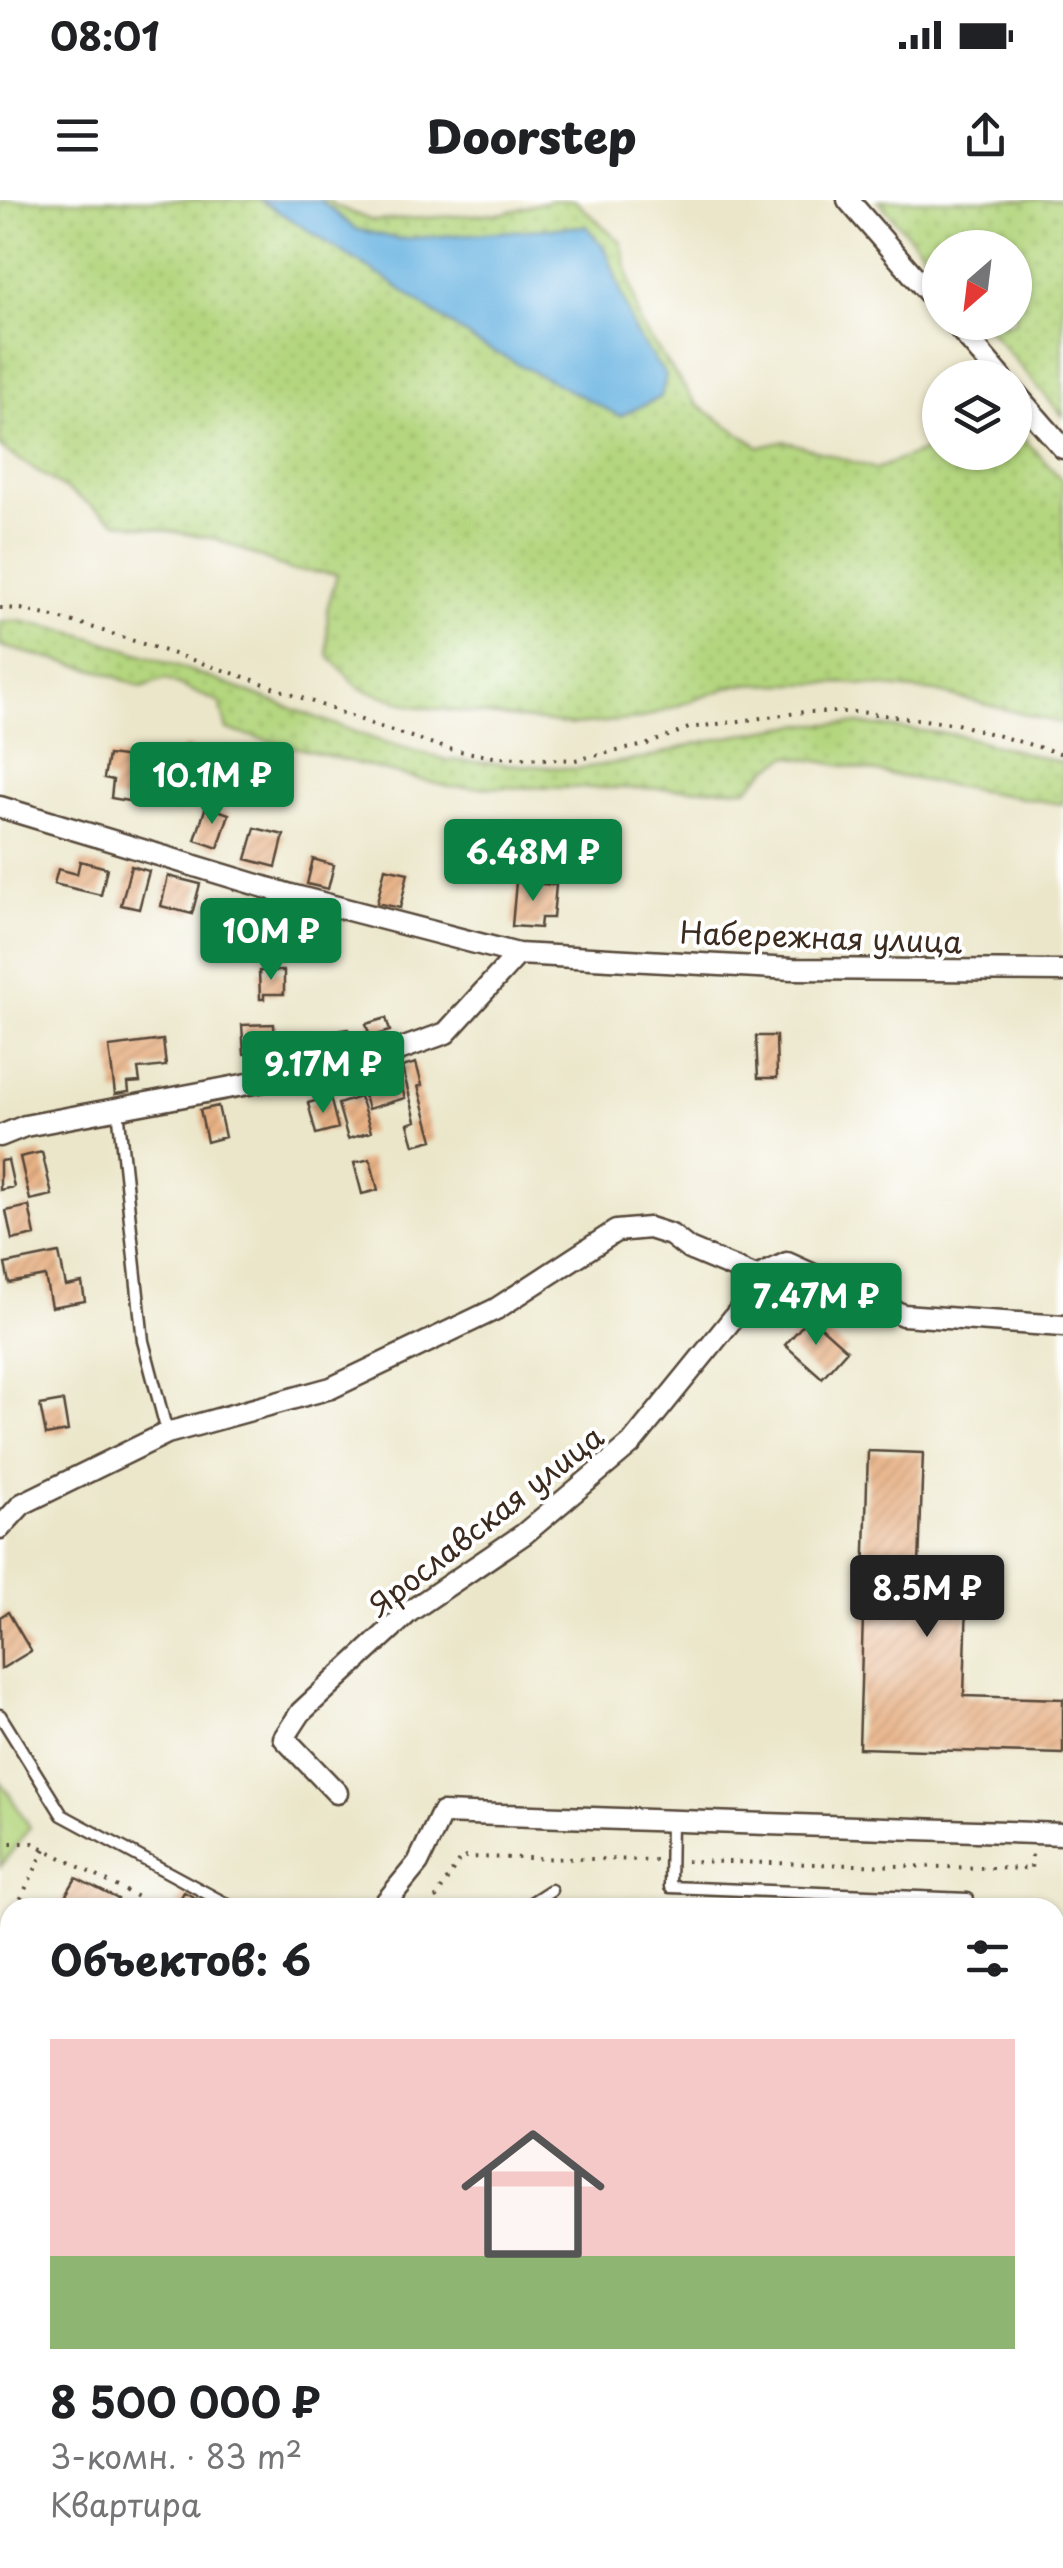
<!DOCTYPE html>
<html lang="ru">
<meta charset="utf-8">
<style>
:root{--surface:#fff;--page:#f2f2f2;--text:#202124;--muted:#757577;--line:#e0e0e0;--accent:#0b8043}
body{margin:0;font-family:"Playpen Sans",sans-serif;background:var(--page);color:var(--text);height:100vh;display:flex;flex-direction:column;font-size:38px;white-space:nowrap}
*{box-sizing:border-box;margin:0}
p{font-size:32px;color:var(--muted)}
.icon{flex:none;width:55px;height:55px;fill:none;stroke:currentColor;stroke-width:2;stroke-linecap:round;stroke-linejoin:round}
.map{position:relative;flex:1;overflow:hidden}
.panel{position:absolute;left:0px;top:1698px;width:1065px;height:672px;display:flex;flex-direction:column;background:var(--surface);border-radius:30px 30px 0 0;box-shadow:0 2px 8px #0004}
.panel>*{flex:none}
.needle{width:65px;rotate:208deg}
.fabs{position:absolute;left:922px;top:30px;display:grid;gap:20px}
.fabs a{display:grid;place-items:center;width:110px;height:110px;border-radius:50%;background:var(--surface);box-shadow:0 2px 8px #0004;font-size:50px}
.price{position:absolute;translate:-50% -85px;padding:0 22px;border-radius:10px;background:var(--accent);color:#fff;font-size:32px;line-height:65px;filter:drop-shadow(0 2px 5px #0008)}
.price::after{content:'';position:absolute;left:50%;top:60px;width:30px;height:22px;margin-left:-15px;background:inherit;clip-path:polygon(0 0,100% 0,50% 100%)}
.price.on{background:#222;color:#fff}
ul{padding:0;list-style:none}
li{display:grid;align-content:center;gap:20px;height:530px;padding:0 50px}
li+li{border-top:2px solid var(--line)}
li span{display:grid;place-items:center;height:310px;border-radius:0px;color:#555}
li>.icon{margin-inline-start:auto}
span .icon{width:180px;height:180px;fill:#fffc;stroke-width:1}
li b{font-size:42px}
h2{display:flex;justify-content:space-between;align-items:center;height:120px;padding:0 50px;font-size:42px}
.status{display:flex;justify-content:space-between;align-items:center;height:70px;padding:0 50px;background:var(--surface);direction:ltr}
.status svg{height:28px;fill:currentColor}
header{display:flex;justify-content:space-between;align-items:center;height:130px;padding:0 50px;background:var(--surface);font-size:45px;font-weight:800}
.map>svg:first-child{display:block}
</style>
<div class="status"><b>08:01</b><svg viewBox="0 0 49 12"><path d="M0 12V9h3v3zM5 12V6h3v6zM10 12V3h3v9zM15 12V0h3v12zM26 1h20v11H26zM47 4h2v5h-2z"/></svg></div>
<header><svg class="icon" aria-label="menu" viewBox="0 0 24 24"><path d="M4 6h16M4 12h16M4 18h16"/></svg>Doorstep<svg class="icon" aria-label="share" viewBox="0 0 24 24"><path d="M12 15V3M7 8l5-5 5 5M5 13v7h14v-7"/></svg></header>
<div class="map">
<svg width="1063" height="2368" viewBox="0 0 1063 2368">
<defs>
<pattern id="grass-dots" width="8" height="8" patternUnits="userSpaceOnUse" patternTransform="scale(2.5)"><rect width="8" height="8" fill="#b4d67e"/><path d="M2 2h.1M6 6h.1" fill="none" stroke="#9cb86c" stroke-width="1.8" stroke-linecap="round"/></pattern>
<pattern id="building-hatch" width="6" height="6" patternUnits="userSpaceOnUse" patternTransform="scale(2.5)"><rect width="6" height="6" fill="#e7b185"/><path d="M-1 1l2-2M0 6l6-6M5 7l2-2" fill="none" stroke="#c79872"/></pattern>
</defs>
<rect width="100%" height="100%" fill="#fff"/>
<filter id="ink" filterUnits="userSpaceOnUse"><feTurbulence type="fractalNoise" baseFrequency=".01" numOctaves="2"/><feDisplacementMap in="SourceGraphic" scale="20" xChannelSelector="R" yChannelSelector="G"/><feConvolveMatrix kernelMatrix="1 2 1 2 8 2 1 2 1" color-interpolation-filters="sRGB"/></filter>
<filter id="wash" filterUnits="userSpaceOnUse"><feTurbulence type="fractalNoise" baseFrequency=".0048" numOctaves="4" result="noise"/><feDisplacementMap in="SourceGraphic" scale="40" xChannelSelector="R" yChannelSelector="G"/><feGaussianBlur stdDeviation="2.25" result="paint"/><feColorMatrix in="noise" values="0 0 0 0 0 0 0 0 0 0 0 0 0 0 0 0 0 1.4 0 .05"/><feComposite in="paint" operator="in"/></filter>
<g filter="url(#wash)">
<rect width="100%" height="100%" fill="#ebe6c9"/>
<path fill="url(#grass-dots)" stroke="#78804e" stroke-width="2.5" d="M0,0H260L389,81L477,143L621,216L665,176L635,133L607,52L586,26L399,39L355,29L320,0H330L333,5L373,21L504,13L551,0H574L621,42L641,126L697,205L760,247L785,241L876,269L925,250L940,236V252H1015V229L1063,281V524L936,492L845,483L736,485L640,519L574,525L413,506L359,488L328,455L327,409L337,374L290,370L217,339L117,322L0,247Z
M878,0H1063V216L983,123L1015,122V48H940V72Z
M0,421H20L79,434L175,465L374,539L447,560L576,569L647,558L697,543L754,532L803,524H859L958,535L1063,563V604C971,592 880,571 788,556L765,571L747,589L449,587L227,530L220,503L165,479L142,487L103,472L0,446Z"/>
<path fill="#b4d67e" stroke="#78804e" stroke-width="2.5" d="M0,1580L30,1627L0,1667Z"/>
<path fill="#68b3e1" stroke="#526e80" stroke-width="2.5" d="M260,0H320L355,29L399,39L586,26L607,52L635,133L666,176L661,197L620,216L477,143L389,81Z"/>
<g id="blocks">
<path fill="url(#building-hatch)" d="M184,546L213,557L203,584L174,574Z
M108,555L146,560L140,603L111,598L113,580L104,578Z
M206,606L229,614L218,648L195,640Z
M255,628L284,635L276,667L246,659Z
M313,659L334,665L328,689L307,684Z
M80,661L107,668L101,695L54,684L58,669L77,674Z
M131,666L149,671L139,709L121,705Z
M385,668L408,673L400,708L377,703Z
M168,676L200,684L192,714L161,706Z
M516,682L556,685L553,718H541L540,728L512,726Z
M259,771H284V794H264V799H260Z
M386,818L390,831L370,837L366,824Z
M274,824L275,852L244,854L242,825Z
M348,829L351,847L314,853L310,835Z
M756,836H776L777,878H758Z
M163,840L166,866L138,869L140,882L128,883L129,892L115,894L109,847Z
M416,863L422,885L418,886L433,940L414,945L408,924L416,921L402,867Z
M396,868L405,898L368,909L359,879Z
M330,897L338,928L316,934L308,903Z
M360,897L371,932L348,939L338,904Z
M218,906L225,937L207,942L200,910Z
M42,952L52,995L30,1000L20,957Z
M370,959L378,990L362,994L354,963Z
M8,960L14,987L0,990V961Z
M29,1006L35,1035L12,1040L6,1011Z
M59,1053L66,1086L82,1083L85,1101L51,1107L45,1076L9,1083L5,1064Z
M810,1117L847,1150L822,1178L785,1145Z
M63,1201L68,1231L46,1235L40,1205Z
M868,1251L923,1253L919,1366L968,1367L964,1496L1063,1499V1554L859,1548Z
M8,1412L31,1451L1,1469L0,1417Z
M76,1678L118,1699L113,1708H58Z
M184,1692L199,1700L195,1708H175Z
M10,1767V1823L0,1829V1773Z
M10,2072V2119L0,2103V2078Z"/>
</g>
</g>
<g filter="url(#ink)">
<use href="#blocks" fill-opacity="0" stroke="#554638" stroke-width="2.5"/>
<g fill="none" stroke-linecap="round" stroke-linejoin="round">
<defs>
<path id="lane" d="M118,909L143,1141L167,1232
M0,1515L62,1615L234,1708
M671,1621L670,1687L968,1699L967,1708
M523,1708L551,1690
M1055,1814L1063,1782
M0,2033L10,2027
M0,2163L10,2178
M0,2258L10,2274
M1055,2341L1063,2342
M69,2360L75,2368
M731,2360L770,2368
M518,2368L531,2360
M611,2368L613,2360"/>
<path id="street" d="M848,0L940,106
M954,122L1002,178
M1015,193L1063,248
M0,607L291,695L518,754L792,769L1063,771
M0,936L25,926L365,862L446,833L518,754
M0,1328L22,1304L167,1233L331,1188L496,1109L616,1031L649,1028L671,1035L689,1049L756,1077
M337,1593L284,1538L301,1512L409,1412L524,1334L631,1244L751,1096L756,1077L787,1063L903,1115L1063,1126
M381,1708L418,1663L442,1613L1063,1634
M0,1945L10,1938"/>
</defs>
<use href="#lane" stroke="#554638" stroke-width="15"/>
<use href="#street" stroke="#554638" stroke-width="25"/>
<path stroke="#554638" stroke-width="4" stroke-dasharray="2.5 8" stroke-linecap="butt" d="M0,408L21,409L82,424L251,479L380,527L449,549L494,557L575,560L645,545L689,528L804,512H859L957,524L1063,554
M0,1643H33L149,1703
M686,1661L1031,1669L1032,1654
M16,1708L45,1649
M430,1708L461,1657L656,1660
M0,1732L10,1719
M0,1904L10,1898
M0,1988L10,1981
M0,2347L13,2368"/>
<use href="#lane" stroke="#fff" stroke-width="10"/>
<use href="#street" stroke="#fff" stroke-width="20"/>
</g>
</g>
<g text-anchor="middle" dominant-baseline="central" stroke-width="8" stroke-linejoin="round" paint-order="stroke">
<g font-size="30" fill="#3b2a1e" stroke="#fff">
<text transform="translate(821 736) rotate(2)">Набережная улица</text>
<text transform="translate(485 1320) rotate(-38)">Ярославская улица</text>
</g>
</g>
</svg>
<div class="fabs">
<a><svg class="needle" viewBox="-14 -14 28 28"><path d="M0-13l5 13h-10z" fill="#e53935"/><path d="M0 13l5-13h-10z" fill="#757577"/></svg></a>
<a><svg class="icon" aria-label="layers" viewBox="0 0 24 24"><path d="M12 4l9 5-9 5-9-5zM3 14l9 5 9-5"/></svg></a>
</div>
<b class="price" style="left:212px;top:627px">10.1M ₽</b>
<b class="price" style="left:533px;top:704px">6.48M ₽</b>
<b class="price" style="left:271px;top:783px">10M ₽</b>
<b class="price" style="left:323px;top:916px">9.17M ₽</b>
<b class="price" style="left:816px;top:1148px">7.47M ₽</b>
<b class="price on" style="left:927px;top:1440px">8.5M ₽</b>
<section class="panel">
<h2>Объектов: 6<svg class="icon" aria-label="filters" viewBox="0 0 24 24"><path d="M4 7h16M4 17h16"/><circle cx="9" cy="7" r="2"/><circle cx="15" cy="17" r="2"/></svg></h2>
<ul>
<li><span style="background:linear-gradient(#f6c9c9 70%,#8fb573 0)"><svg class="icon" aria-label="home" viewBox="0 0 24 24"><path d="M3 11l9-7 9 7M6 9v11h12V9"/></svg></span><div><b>8 500 000 ₽</b><p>3-комн. · 83 m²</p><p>Квартира</p></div></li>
</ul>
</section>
</div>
